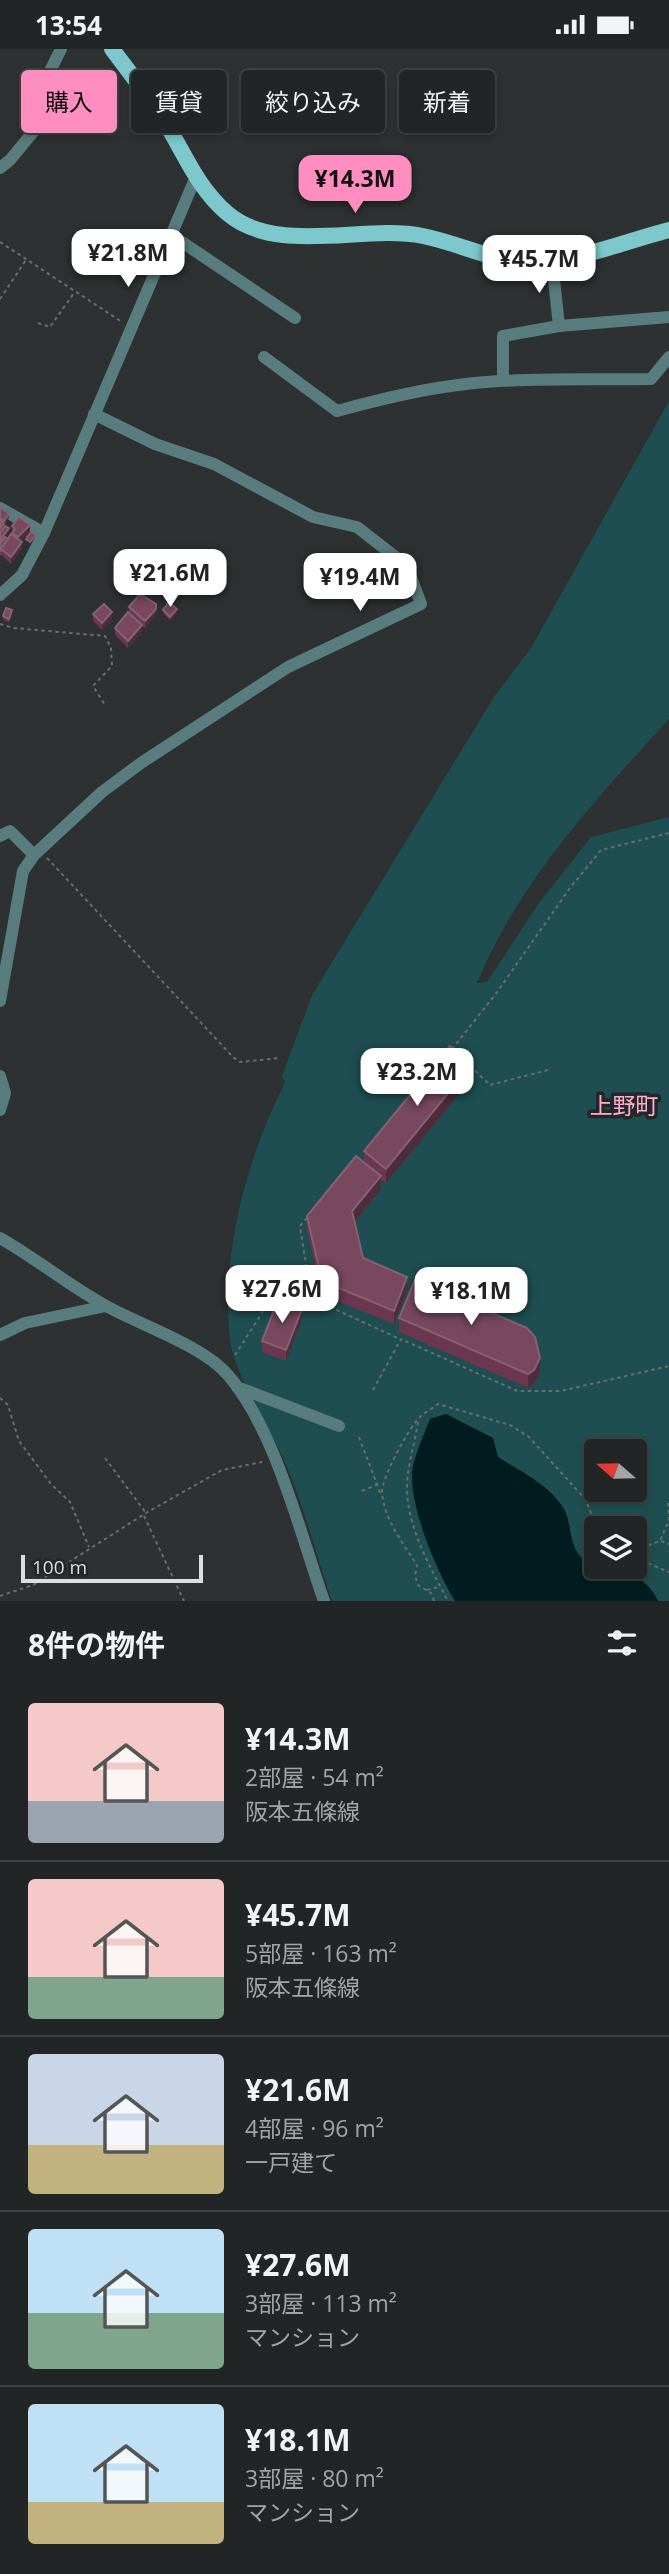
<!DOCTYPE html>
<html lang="ja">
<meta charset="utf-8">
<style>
:root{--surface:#222525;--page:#2e3132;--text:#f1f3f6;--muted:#a2a5a7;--line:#3f4242;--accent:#fd8ebf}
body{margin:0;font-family:"Open Sans","Noto Sans JP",sans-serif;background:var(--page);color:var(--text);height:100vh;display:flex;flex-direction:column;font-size:26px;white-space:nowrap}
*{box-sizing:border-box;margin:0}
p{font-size:23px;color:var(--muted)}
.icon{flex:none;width:38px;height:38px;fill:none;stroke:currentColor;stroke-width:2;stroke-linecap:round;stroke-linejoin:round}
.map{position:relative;height:1552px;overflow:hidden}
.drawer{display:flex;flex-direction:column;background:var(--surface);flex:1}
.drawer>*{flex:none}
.guide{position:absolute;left:21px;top:21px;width:628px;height:63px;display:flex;gap:14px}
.needle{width:46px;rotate:290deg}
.buttons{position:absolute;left:584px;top:1390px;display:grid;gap:14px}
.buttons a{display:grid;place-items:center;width:63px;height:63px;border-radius:7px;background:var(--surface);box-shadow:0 4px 10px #0003,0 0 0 2px var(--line);font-size:35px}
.scale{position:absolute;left:21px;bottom:18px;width:182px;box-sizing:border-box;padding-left:7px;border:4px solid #dcdfdf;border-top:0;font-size:19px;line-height:24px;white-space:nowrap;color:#dcdfdf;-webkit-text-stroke:5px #232727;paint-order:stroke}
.price{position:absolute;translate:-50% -60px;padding:0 16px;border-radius:14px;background:#fff;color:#222;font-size:23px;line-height:46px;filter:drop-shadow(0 2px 4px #0008)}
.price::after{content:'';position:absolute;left:50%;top:42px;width:21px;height:16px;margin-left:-10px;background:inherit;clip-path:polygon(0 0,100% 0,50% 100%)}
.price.selected{background:var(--accent);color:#111}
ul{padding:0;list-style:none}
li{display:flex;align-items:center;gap:21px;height:175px;padding:0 28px}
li+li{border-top:2px solid var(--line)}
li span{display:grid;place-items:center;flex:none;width:196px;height:140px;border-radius:7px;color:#555}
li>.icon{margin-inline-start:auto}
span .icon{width:84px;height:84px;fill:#fffc;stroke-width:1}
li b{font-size:30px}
h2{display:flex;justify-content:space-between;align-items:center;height:84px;padding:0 28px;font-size:30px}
.chip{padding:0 24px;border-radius:7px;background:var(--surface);box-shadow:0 4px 10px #0003,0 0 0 2px var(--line);font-size:24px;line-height:63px}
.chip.selected{background:var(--accent);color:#111}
.status{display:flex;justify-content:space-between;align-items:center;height:49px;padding:0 35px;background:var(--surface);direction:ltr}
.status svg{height:19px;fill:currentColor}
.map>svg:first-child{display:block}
</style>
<div class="status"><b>13:54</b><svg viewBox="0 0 49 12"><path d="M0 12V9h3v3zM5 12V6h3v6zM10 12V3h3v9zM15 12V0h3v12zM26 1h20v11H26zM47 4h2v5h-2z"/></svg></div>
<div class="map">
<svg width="669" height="1552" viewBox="0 0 669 1552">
<rect width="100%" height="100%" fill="#2d3131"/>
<path fill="#1e4e51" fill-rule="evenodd" d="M669,352V670C596,750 519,832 477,934L487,933L539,854L591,788L669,768V1552H332C316,1506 304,1456 284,1411C269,1376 235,1328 230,1291C220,1207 247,1108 285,1034L282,1027L312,946L494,648L531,599ZM597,1402H635V1440H597ZM597,1479H635V1517H597Z"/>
<path fill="#001c1e" d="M446,1365L493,1389L498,1408C521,1423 552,1437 565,1462C572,1477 569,1496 581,1508C605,1532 642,1514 658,1552H455C437,1523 406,1451 413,1417C417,1401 424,1385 430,1370Z"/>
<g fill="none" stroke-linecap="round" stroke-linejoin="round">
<path stroke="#6a6d6d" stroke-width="2" stroke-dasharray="3.5 3.5" stroke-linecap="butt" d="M0,193L122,273
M0,250L26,211
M38,274L50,278L74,244
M0,575L14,579L105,587L111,599L112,617L93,637L105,656
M47,809L233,1008L240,1013L280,1009
M452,1000L495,946L570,839L601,801L669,784
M465,1012L490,1036L548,1021
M307,1169L300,1177L310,1241
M235,1306L269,1253L310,1241L317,1252L400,1290
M373,1341L401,1290L517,1342H561L669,1317
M0,1349L8,1356L19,1392L51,1435L70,1453L89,1498
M418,1373C415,1395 407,1416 407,1438C407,1478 430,1518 448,1552
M359,1388L381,1446
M105,1409L146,1464
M362,1442L376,1436
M144,1467L184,1552
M661,1492L669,1495
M635,1501L660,1492L669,1471L668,1453
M635,1509L669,1523
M427,1541L439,1538
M0,1547L33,1536L146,1464L222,1421L262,1413
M434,1552L431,1544L418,1536L415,1527L417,1516C404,1496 384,1470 382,1444C381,1430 409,1378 420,1368C425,1363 432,1360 438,1355L510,1376L529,1388L586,1451L597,1480"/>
<path stroke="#597c7e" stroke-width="12" d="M0,119L10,111L34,82L45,61L47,28L61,0
M170,185L295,269
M552,212L559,277
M264,308L337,362C377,351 417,341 458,336C521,328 587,331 651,330L669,308
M503,332V287L559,277L669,268
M0,459L44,484
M0,546L22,526L44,484L195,130
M0,787L10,782L34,806
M0,952L23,822L34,806L102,743L141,714L288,618L421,555L407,517L357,478L313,468L214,415L155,395L94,365
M0,1027L5,1044L0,1061
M0,1189C37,1210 71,1238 108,1258C143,1277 203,1297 228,1326C275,1380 300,1484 324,1552
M0,1286L25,1274L106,1257
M237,1338L339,1377"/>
<path stroke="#7cc8cc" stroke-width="16" d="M112,0C130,24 149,48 165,73C185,105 197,138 227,164C277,207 363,175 423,187C471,197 499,218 551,212C590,207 631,191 669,181"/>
</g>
<path fill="#6b364f" d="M0,459L9,468L4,476V478L9,483L5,488L8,490L12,486V477L30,483L21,492L22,500L11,515L1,506L0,507Z
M129,558L156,567L145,579L142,577V583L128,599L115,586V579L129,564Z
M163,561L177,564L170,571L163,564Z
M12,565L9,573L3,571V567Z
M93,565L112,571L102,581L93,572Z
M467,1025L464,1029V1039L386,1134L381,1130V1140L355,1173L363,1209L407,1241L394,1275L322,1246L307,1181V1167L364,1114V1102Z
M399,1269L540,1323L534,1335L528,1339L399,1283Z
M302,1270L286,1312L262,1303V1292Z"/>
<path fill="#4d2c3c" d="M9,465V468L4,476V481L0,487V480Z
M30,476V483L18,495V488Z
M9,479V483L0,495V491Z
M22,493V500L11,515V508Z
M156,560V567L145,579V572Z
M177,560V564L170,571V568Z
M112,563V571L102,581V574Z
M142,576V583L128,599V592Z
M467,1011V1025L464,1029V1039L386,1134V1120Z
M381,1127V1140L352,1176V1162Z
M407,1228V1241L394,1275V1262Z
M302,1260V1270L286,1312V1301Z
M540,1309V1323L534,1335L528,1339V1325Z"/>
<path fill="#77485e" stroke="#876072" stroke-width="2" d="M0,458L9,465L4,472L0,469Z
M19,468L30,476L18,488L12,484L15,480L12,477Z
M0,471L4,474L0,480Z
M5,477L9,479L0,491V484Z
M31,483L36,486L30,493L26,490Z
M11,485L22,493L11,508L1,500Z
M5,488L8,490L1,500L0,503V494Z
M140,545L156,555V560L145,572L129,558Z
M169,553L177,560L170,568L163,561Z
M104,555L112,563L102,574L93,565Z
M6,559L12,561L9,570L3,567Z
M128,563L142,576L128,592L115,579Z
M450,997L467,1011L459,1021L464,1025L386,1120L364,1102Z
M356,1107L381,1127L352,1162L363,1209L407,1228L394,1262L322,1232L307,1167Z
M415,1231L527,1279L535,1288L540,1309L534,1321L528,1325L399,1269Z
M278,1251L302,1260L286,1301L262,1292Z"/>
<g text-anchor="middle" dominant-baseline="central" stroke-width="7" stroke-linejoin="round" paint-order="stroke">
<g font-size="23" fill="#fdaece" stroke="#232727">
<text x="624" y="1056">上野町</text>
</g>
</g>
</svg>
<div class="buttons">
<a><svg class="needle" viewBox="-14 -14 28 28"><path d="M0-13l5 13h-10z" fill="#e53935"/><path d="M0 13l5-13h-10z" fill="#a2a5a7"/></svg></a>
<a><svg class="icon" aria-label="layers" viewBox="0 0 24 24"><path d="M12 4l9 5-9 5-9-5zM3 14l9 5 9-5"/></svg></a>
</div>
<div class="scale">100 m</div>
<b class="price selected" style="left:355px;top:166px">¥14.3M</b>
<b class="price" style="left:128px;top:240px">¥21.8M</b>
<b class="price" style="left:539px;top:246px">¥45.7M</b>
<b class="price" style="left:170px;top:560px">¥21.6M</b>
<b class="price" style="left:360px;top:564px">¥19.4M</b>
<b class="price" style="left:417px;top:1059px">¥23.2M</b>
<b class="price" style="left:282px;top:1276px">¥27.6M</b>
<b class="price" style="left:471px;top:1278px">¥18.1M</b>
<div class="guide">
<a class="chip selected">購入</a>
<a class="chip">賃貸</a>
<a class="chip">絞り込み</a>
<a class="chip">新着</a>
</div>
</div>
<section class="drawer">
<h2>8件の物件<svg class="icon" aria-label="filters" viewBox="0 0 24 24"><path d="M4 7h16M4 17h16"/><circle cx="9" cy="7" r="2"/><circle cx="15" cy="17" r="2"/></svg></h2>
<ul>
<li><span style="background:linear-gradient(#f6c9c9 70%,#9aa5b1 0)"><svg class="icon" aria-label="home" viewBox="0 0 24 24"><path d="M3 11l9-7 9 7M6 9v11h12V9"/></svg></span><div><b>¥14.3M</b><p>2部屋 · 54 m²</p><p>阪本五條線</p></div></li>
<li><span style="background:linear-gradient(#f6c9c9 70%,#7fa58c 0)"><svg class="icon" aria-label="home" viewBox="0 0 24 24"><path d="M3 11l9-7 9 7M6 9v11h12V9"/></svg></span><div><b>¥45.7M</b><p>5部屋 · 163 m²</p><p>阪本五條線</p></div></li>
<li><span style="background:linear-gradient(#c9d6e8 65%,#c2b280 0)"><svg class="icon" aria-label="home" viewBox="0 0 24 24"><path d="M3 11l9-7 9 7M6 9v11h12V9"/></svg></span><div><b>¥21.6M</b><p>4部屋 · 96 m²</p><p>一戸建て</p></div></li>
<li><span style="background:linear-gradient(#bfe0f5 60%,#7fa58c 0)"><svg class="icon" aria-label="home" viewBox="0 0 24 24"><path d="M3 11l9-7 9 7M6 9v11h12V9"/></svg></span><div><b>¥27.6M</b><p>3部屋 · 113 m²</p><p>マンション</p></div></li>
<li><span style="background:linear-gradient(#bfe0f5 70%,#c2b280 0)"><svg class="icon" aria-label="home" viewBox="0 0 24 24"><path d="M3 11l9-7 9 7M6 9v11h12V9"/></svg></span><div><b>¥18.1M</b><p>3部屋 · 80 m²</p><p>マンション</p></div></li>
</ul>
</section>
